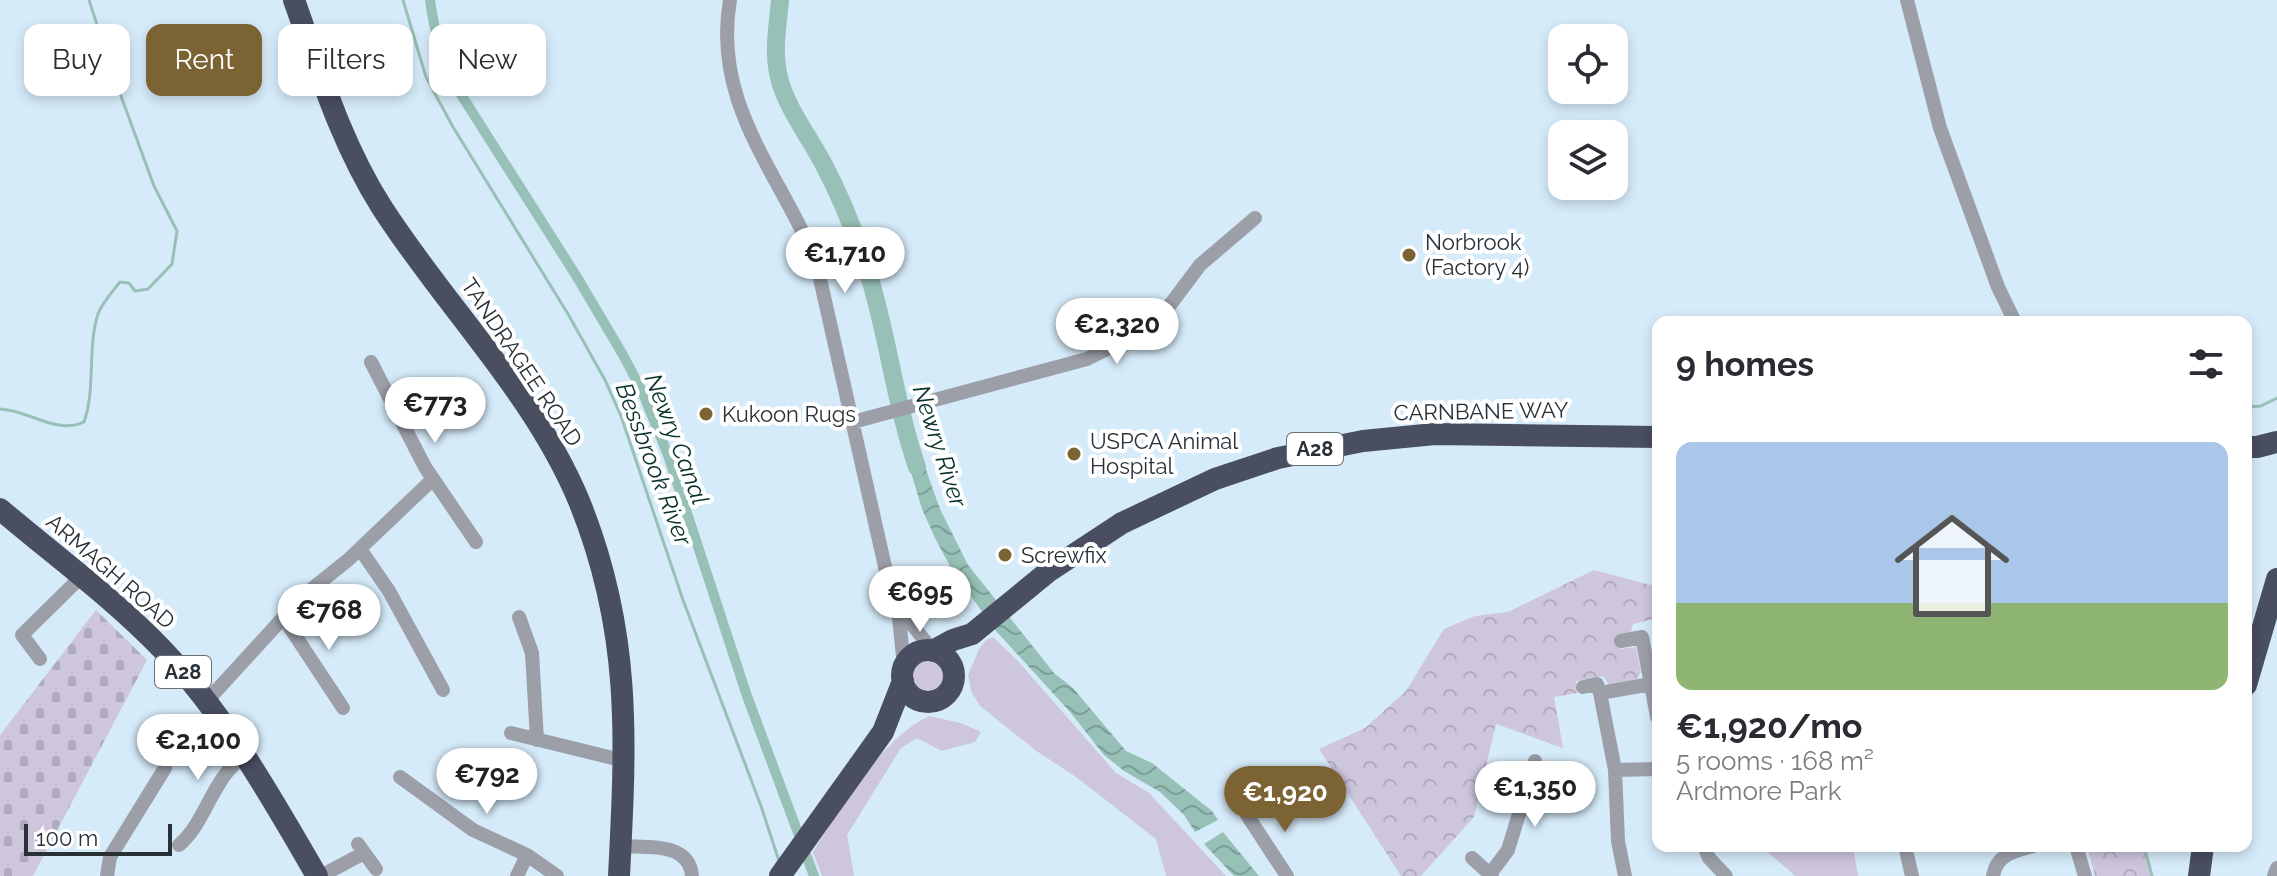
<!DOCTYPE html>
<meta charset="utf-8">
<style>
:root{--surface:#fff;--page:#f2f2f3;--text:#2b2b33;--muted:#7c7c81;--line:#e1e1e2;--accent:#7b6333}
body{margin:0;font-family:Raleway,sans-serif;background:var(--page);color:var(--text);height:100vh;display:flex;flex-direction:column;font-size:30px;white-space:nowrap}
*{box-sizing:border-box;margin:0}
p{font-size:26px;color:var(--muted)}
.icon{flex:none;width:44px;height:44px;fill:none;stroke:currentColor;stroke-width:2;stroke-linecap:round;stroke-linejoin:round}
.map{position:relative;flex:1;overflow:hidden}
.side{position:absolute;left:1652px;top:316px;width:600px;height:536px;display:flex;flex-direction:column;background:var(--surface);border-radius:16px;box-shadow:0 4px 12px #0003}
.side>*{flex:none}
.top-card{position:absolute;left:24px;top:24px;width:760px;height:72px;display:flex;gap:16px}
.controls{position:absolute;left:1548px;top:24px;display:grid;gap:16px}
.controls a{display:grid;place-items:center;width:80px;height:80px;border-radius:16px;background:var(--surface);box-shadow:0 4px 12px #0003;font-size:40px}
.scale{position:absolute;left:24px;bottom:20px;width:148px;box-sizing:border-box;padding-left:8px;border:4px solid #293137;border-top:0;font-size:22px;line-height:28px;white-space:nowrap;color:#293137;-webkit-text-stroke:6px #fff;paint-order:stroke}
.price{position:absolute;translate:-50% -68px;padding:0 18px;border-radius:28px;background:#fff;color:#222;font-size:26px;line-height:52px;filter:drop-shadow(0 2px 4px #0008)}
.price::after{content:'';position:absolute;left:50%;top:48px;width:24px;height:18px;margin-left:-12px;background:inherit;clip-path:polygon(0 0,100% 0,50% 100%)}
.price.current{background:var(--accent);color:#fff}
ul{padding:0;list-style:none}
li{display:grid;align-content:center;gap:16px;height:424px;padding:0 24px}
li+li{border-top:2px solid var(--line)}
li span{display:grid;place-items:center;height:248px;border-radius:16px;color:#555}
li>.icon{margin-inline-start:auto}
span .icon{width:144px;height:144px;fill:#fffc;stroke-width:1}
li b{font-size:34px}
h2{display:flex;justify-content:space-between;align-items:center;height:96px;padding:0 24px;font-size:34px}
.chip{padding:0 28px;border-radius:16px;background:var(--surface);box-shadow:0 4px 12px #0003;font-size:28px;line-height:72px}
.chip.current{background:var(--accent);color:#fff}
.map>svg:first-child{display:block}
</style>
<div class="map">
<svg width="2277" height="876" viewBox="0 0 2277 876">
<defs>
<pattern id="cemetery-stones" width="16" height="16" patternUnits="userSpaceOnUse" patternTransform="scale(2)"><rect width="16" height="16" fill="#cec6dd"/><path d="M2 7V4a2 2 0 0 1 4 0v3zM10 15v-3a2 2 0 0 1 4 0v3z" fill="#b1abbe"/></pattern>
<pattern id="park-crowns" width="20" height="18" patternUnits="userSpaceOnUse" patternTransform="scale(2)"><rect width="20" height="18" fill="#cec6dd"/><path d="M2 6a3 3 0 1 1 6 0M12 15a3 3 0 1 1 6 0" fill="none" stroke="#b1abbe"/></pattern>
<pattern id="water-waves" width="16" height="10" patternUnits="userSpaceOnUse" patternTransform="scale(2)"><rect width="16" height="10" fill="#97c1b6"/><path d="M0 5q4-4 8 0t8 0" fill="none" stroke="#7b9d95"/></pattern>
</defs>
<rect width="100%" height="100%" fill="#d6ebfa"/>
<path fill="#cec6dd" d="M993,637L1017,660L1116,773L1149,793L1226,876H1166L1156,839L1076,777L1035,750L980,706L971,691L968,675L979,649L986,640Z
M909 675a18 18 0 1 1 36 0a18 18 0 1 1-36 0Z
M929,716L961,723L981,732L975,742L942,751L917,738L901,748L847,835L854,876H822L813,852C841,808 882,738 929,716Z
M1761,846H1853L1858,876H1795Z"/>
<path fill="url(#cemetery-stones)" d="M96,610L147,660L33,876H0V735Z"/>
<path fill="url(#park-crowns)" d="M1594,570L1658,587V618L1633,624L1630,635L1618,637L1621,649L1636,647L1641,672L1637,679L1609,685L1603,676L1576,681L1577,693L1554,697L1563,748L1496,724L1474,817L1421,876H1401L1319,749L1365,728L1406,691L1444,629L1475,616L1508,612Z
M2087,846H2144L2153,876H2095Z"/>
<path fill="url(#water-waves)" d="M916,442L940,509L968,565L1054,673L1073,688L1126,751L1152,763L1212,811L1218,820L1195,832L1184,815L1160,792L1124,771L1103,754L1071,713L996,631L952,570L935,538L922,509L904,449Z
M1223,832L1259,876H1234L1204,844Z"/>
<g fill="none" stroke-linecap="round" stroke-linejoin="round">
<path stroke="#97c1b6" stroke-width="3" d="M403,0L426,77L453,127L568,314L605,380L621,416L683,600L761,806L779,861
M2246,407L2261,406L2277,398
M0,409C29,410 56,435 84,422C96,388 87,348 98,314C102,303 113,291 120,282L129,283L135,291L148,289L172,264L177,231L154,186L114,77L89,0
M2144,846L2152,876"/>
<path stroke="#97c1b6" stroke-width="10" d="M430,0C434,30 441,57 455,85L577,277L623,355L642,391L668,455L747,696L814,876"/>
<path stroke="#97c1b6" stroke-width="18" d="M780,0C778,24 773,49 778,73C784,105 809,136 824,165C842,199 856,235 868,272C888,336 895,403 917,467"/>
<path stroke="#9c9fa8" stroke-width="14" d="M730,0C712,104 779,172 816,261L888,580L898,607L933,651
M1907,0L1940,128L1998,287L2015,322
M371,362L425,467L476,542
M853,422L1087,359L1131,337L1151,322L1170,305L1200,265L1255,218
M360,549L389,591L443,690
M898,608L904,666
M283,617L343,708
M519,617L532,653L537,740
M40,659L22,635L81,577
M1651,684L1657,717
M1583,687L1597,684L1600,693L1615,770L1618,841L1625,876
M1600,693L1651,684L1642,637L1621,641
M207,701L303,596L348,560L433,479
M511,733L625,761
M1615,770L1658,769
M400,777L473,830L527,855L557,876
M1247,815L1287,876
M358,844L376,869
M179,845C207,821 211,779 245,755
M620,846C646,848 689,841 692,876
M1704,846L1709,858L1726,876
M1905,846L1912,876
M2076,846L2085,876
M1472,858L1492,876
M1490,874L1508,850L1535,761
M107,876L110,857L165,768
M321,876L364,853
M517,876L527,855
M1993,876C1997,854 2013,852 2033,846
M2274,876L2277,868"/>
<path stroke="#494e60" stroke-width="22" d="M294,0C319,70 341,143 381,206C444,305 533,391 579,501C632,631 626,740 619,876
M2246,447H2257L2277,442
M0,509C54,555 113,598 162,649C226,716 271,797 317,876
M902 676a26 26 0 1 1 52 0a26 26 0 1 1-52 0Z
M933,651L953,640L972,634L1049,571L1122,523L1215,479L1278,458L1363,441L1435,434L1658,437
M2246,685L2277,579
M780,876L883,732L903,681
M2199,876L2203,846"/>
</g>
<g fill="#7b6333" stroke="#fff" stroke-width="3">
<circle cx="1409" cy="255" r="8"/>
<circle cx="706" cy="414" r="8"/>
<circle cx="1074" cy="454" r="8"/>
<circle cx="1005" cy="555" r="8"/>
</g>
<g text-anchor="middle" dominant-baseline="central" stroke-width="8" stroke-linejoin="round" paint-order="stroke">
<g fill="#fff" stroke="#696f73" stroke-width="2">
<rect x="1287" y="433" width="56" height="32" rx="6"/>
<rect x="155" y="656" width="56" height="32" rx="6"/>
</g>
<g font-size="20" font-weight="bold" fill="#293137">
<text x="1315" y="449">A28</text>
<text x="183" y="672">A28</text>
</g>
<g font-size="22" fill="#293137" stroke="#fff" text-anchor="start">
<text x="1425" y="242">Norbrook<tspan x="1425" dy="25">(Factory 4)</tspan></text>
<text x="722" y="414">Kukoon Rugs</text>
<text x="1090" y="441">USPCA Animal<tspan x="1090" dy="25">Hospital</tspan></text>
<text x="1021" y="555">Screwfix</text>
</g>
<g font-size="22" fill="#293137" stroke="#fff">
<text transform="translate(522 362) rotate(56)">TANDRAGEE ROAD</text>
<text transform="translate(1481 411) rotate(-1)">CARNBANE WAY</text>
<text transform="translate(111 571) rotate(41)">ARMAGH ROAD</text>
</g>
<g font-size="24" font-style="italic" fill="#073129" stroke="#fff">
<text transform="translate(677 439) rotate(69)">Newry Canal</text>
<text transform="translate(940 446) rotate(72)">Newry River</text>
<text transform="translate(654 464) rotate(69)">Bessbrook River</text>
</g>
</g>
</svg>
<div class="controls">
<a><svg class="icon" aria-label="locate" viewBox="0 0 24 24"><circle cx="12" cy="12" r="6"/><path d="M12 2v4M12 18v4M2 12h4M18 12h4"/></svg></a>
<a><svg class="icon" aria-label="layers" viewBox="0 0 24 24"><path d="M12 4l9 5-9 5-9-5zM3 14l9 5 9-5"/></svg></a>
</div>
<div class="scale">100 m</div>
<b class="price" style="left:845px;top:295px">€1,710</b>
<b class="price" style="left:1117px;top:366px">€2,320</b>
<b class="price" style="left:435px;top:445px">€773</b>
<b class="price" style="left:920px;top:634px">€695</b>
<b class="price" style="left:329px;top:652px">€768</b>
<b class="price" style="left:198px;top:782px">€2,100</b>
<b class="price" style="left:487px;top:816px">€792</b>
<b class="price" style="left:1535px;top:829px">€1,350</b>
<b class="price current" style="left:1285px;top:834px">€1,920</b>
<div class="top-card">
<a class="chip">Buy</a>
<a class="chip current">Rent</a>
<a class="chip">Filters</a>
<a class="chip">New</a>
</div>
<section class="side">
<h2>9 homes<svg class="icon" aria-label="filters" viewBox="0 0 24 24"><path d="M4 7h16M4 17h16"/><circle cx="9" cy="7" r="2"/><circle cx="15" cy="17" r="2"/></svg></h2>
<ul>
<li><span style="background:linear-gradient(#a9c7e8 65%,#8fb573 0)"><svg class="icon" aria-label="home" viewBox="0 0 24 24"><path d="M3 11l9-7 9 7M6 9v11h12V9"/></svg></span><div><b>€1,920/mo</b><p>5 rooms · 168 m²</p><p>Ardmore Park</p></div></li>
</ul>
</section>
</div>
